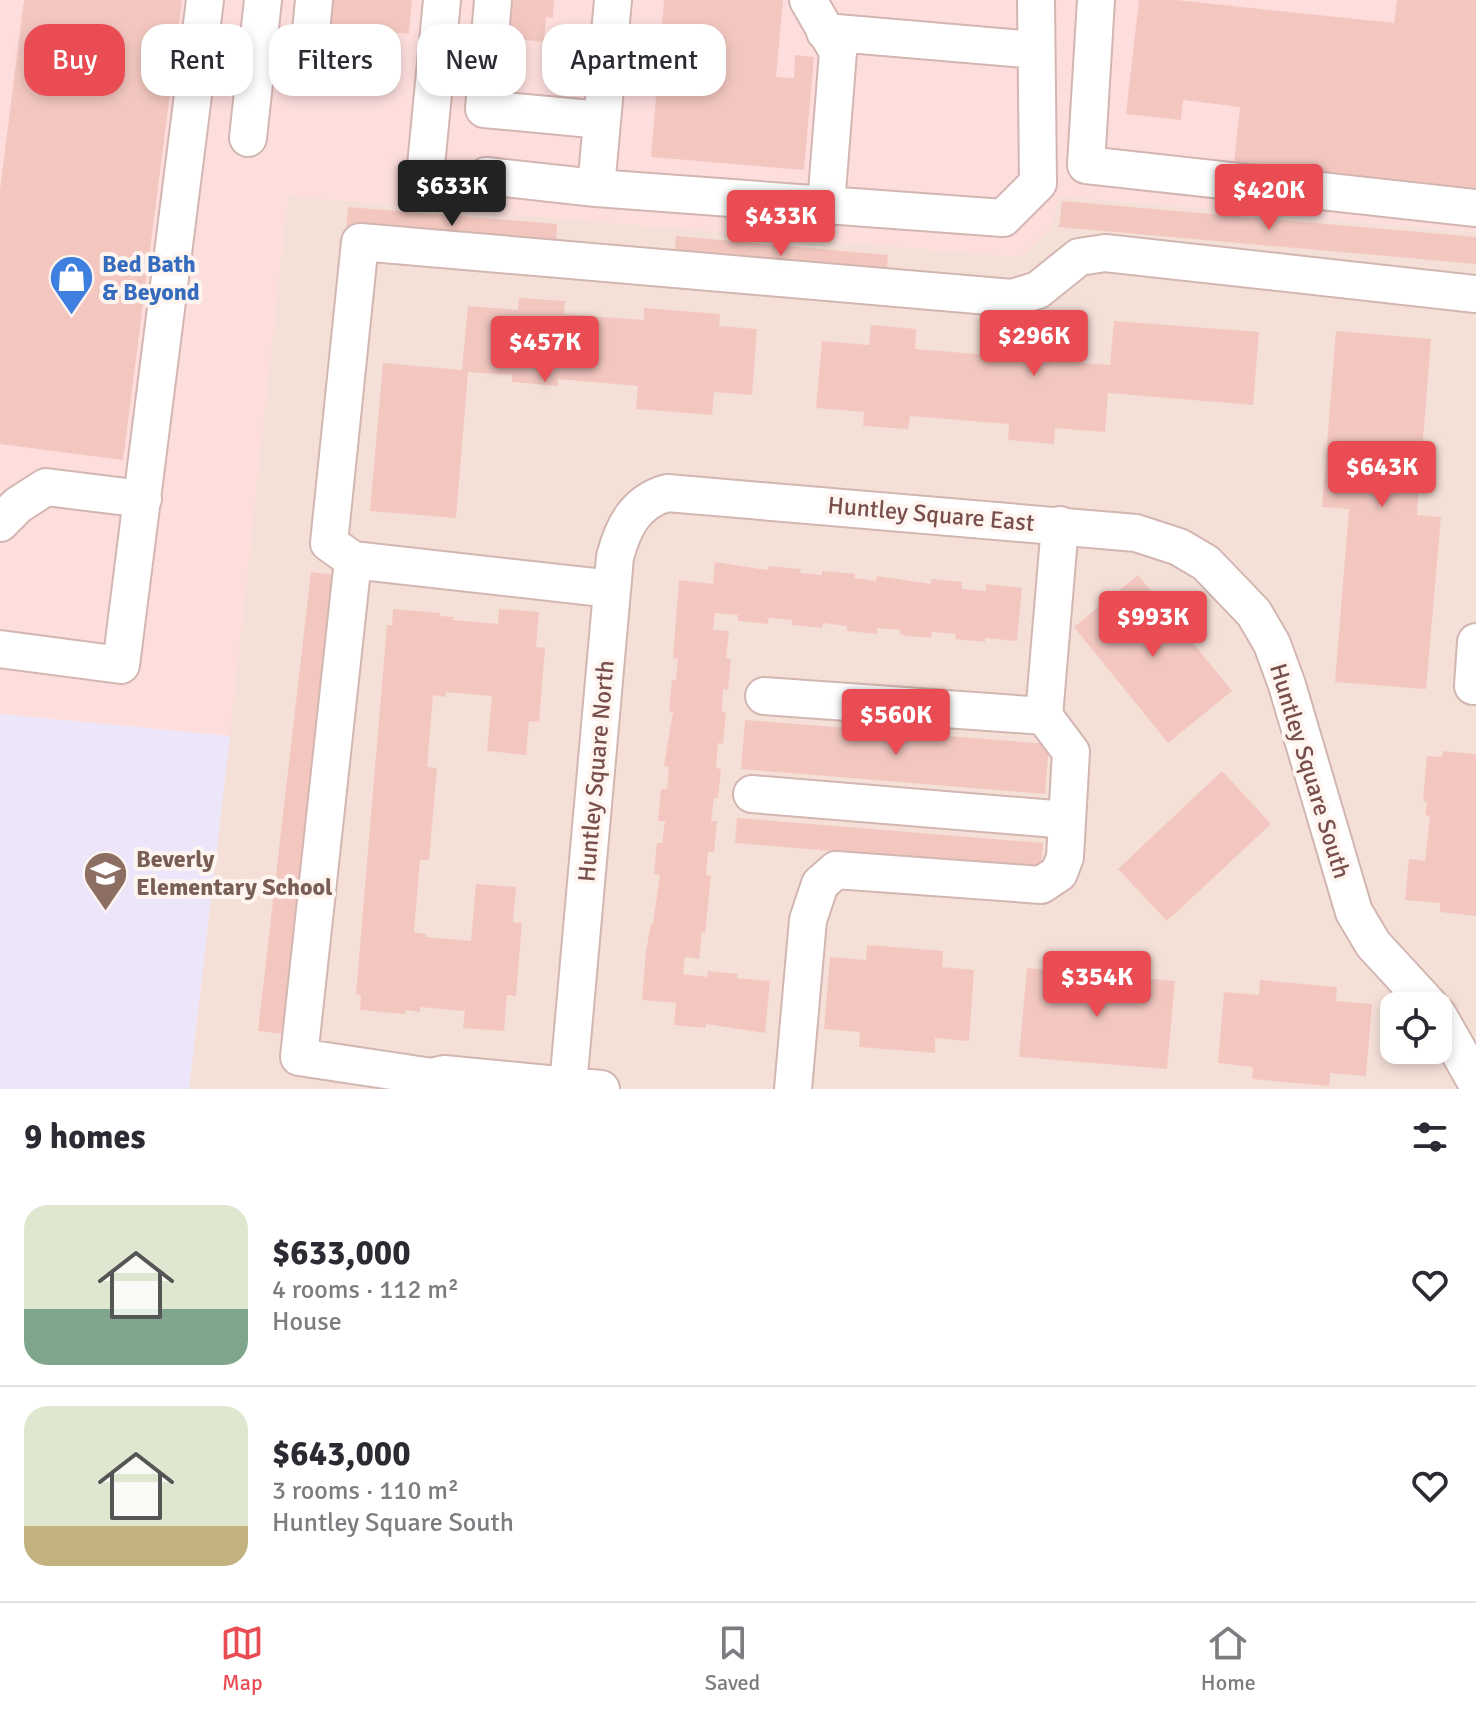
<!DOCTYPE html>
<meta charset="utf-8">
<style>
:root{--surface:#fff;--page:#f7f7f7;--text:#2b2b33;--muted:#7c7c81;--line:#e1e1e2;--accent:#e94c53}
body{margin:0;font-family:Signika,sans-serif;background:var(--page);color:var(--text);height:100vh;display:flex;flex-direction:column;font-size:30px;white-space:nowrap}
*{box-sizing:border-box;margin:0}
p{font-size:26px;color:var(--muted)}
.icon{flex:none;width:44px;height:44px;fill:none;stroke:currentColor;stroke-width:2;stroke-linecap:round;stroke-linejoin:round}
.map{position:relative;height:1089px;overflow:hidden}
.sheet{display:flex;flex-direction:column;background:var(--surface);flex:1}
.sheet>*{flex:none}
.top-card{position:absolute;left:24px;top:24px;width:800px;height:72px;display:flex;gap:16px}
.controls{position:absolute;left:1380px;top:992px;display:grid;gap:16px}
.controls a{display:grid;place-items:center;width:72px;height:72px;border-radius:16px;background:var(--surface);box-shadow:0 4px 12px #0003;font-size:40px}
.price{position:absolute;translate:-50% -68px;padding:0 18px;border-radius:8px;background:var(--accent);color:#fff;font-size:26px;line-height:52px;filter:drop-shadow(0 2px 4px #0008)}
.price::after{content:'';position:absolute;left:50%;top:48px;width:24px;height:18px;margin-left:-12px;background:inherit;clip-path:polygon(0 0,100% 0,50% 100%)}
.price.selected{background:#222;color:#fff}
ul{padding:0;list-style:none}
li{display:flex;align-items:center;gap:24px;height:200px;padding:0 24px}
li+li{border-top:2px solid var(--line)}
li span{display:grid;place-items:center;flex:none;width:224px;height:160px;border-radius:24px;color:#555}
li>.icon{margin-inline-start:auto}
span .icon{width:96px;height:96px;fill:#fffc;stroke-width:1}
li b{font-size:34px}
h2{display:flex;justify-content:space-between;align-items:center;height:96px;padding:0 24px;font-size:34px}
.chip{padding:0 28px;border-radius:24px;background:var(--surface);box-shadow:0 4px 12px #0003;font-size:28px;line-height:72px}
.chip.selected{background:var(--accent);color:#fff}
.dock{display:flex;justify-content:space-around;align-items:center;height:112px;border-top:2px solid var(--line);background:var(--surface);font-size:22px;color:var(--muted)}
.dock a{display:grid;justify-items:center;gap:4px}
.dock .selected{color:var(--accent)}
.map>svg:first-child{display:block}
</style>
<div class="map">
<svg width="1476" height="1089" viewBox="0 0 1476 1089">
<rect width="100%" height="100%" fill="#fdf0e9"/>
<path fill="#f5e0d7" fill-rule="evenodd" d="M288,196L1021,257L1058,196L1476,232V1089H189ZM1394,1006H1438V1050H1394Z"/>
<path fill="#fddedd" d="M0,0H1476V232L1058,196L1052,226L1021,257L288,196L230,736L0,714Z"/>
<path fill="#ede5fa" d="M0,714L230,736L189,1089H0Z"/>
<path fill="#f3c7c0" d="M24,0H182L123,460L0,444V190Z
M319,0H412L409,34L317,26Z
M500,0H554L553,18L546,17L544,42L506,38Z
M664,0H783L776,77L794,78L795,55L814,57L804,170L651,157Z
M1139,0H1176L1394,23L1397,0H1476V188L1234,163L1240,107L1183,100L1181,120L1126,114Z
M1062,201L1476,237V264L1059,227Z
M348,207L557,224L556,249L346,232Z
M676,236L888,255L886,279L674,260Z
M519,298L565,301L564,314L644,320V308L720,314L719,326L757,329L752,395L714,392L712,415L636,409L638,386L558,379V386L512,382V375L468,372L456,518L370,511L383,363L462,370L468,306L518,310Z
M1114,321L1259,332L1253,405L1108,393L1105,432L1055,428L1054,444L1008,440L1009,424L910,416L908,429L863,426L864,412L816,408L822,341L869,345L871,325L916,329L915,349L1015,357L1016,339L1063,343L1061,361L1110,365Z
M1336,331L1431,339L1417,515L1441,517L1426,689L1335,682L1349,509L1322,507Z
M715,562L768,570V566L801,569L800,573L822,575V571L855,574L854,578L876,581L877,576L931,584V579L962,582V589L986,591V584L1022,588L1017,641L985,638V642L955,639L956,634L932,632L931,638L900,635L901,630L877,628V634L847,631V626L823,623L822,628L792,625V620L769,618L768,624L738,621V615L715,613L713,630L729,631L726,658L731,659L728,690L723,689L722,712L726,713L723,744L718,743L716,768L721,769L718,798H714L711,821H717L714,852H708L706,875L711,876L705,933L702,932L699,959L685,957L683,974L707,977L708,971L738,974L737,978L770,981L765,1033L706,1024L705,1028L674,1025L676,1003L642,1000L646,951L651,923L653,924L660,875L654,874L657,843H662L665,821H658L661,789H667L669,767L664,766L673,712L669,711L672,680H676L678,659L673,658L679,580L713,584Z
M311,572L336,575L283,1034L258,1031Z
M1138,575L1232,691L1168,743L1074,627Z
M393,609L440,613V616L454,617L453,620L498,624L499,609L539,612L536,647L545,648L539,722L529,721L526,755L487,751L492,696L446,692V697L433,695L427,767L437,768L429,860H420L414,932L426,934V937L471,941L476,884L516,887L513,922L522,923L516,996L507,995L504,1031L463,1028L465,1011L420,1007V1012L406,1010L405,1014L360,1010L361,995L356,994L387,625H392Z
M745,720L1049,744L1045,794L741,769Z
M1443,751L1476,754V916L1440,912V903L1405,900L1409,859L1425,861L1430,816L1425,815L1427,802L1423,801L1427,756L1442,757Z
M1222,771L1271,824L1167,921L1118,869Z
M737,818L1043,843L1041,868L735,843Z
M867,945L943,951L942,967L974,970L969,1041L935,1038V1053L859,1047L860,1032L824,1029L830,957L866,960Z
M1027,968L1175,981L1167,1069L1019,1057Z
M1260,980L1337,987L1336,1001L1372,1004L1366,1076L1330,1073L1329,1086L1252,1079L1253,1067L1218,1063L1224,992L1259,995Z"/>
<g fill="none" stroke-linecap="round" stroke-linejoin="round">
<defs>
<path id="minor" d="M314,0L309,53L337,70
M493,0L484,109L602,120
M1096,0L1086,165L1476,208
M825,32L1036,50
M248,138L263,0
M425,176L442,0
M486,176L596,188L613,0
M596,188L826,205L838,52L808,0
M826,205L1003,218L1038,183L1036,0
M0,523L18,505L46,487L143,499
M353,560L299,1057L432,1077L444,1074L601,1089
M612,589L353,560L329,543L360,242L1012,298L1038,290L1079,257L1105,253L1476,294
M1476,642L1473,686H1476
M0,649L121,665L205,0
M764,696L1044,716
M752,794L1067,820
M1438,1015L1476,1082
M568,1086L615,557C623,527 635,502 667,493L1136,533L1179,547L1206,563L1254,613L1272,644L1287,685L1354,912L1373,944L1430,1006
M793,1089L808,920L820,884L836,870L1041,885L1059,873L1065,857L1071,752L1044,716L1060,525"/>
</defs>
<use href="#minor" stroke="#d3b6b1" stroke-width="40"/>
<use href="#minor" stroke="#fff" stroke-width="36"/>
</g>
<defs>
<symbol id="shop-pin" viewBox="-11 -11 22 30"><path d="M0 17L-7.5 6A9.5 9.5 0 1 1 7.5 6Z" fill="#3f7fe0" stroke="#fff5f0"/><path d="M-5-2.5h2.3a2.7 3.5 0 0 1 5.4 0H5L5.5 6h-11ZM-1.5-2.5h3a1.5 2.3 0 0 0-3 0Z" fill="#fff"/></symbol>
<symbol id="school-pin" viewBox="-11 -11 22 30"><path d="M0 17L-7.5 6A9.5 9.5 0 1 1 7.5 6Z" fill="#8d6e63" stroke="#fff5f0"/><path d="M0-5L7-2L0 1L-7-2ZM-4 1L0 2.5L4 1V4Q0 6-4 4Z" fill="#fff"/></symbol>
</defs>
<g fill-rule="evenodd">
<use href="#shop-pin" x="46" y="252" width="51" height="69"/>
<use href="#school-pin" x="80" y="848" width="51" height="69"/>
</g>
<g text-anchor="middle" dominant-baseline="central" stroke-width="8" stroke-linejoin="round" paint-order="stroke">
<g font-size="24" font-weight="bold" fill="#366cbe" stroke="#fff5f0" text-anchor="start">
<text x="102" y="264">Bed Bath<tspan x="102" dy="28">&amp; Beyond</tspan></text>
</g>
<g font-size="24" fill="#794f4b" stroke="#fff5f0">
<text transform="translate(931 514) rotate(5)">Huntley Square East</text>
<text transform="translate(596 771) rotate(-85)">Huntley Square North</text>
<text transform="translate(1310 771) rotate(73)">Huntley Square South</text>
</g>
<g font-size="24" font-weight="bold" fill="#785e54" stroke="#fff5f0" text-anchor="start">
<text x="136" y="859">Beverly<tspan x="136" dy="28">Elementary School</tspan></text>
</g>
</g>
</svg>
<div class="controls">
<a><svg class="icon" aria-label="locate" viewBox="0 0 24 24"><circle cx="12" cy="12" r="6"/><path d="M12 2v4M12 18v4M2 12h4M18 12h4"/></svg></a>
</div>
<b class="price selected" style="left:452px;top:228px">$633K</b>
<b class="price" style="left:1269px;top:232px">$420K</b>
<b class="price" style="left:781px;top:258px">$433K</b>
<b class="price" style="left:1034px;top:378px">$296K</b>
<b class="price" style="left:545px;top:384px">$457K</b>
<b class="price" style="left:1382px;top:509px">$643K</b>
<b class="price" style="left:1153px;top:659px">$993K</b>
<b class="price" style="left:896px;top:757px">$560K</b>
<b class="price" style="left:1097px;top:1019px">$354K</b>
<div class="top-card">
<a class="chip selected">Buy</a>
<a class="chip">Rent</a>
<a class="chip">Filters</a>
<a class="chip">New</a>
<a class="chip">Apartment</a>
</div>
</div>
<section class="sheet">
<h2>9 homes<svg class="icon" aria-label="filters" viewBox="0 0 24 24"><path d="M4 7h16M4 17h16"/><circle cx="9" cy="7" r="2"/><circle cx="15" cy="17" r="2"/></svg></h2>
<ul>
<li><span style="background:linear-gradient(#dfe7d0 65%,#7fa58c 0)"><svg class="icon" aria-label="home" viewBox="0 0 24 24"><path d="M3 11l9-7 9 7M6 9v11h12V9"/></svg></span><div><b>$633,000</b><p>4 rooms · 112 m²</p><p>House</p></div><svg class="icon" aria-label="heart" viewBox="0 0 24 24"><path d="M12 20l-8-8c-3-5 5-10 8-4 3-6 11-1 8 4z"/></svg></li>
<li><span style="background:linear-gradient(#dfe7d0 75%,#c2b280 0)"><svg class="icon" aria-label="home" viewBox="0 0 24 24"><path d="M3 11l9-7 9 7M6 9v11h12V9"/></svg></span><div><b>$643,000</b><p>3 rooms · 110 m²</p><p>Huntley Square South</p></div><svg class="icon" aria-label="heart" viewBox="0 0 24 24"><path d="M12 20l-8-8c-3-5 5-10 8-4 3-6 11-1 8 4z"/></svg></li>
</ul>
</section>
<nav class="dock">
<a class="selected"><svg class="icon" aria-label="map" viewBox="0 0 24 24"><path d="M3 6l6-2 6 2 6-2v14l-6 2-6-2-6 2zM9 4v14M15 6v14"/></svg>Map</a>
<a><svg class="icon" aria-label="saved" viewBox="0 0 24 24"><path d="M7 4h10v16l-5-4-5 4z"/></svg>Saved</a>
<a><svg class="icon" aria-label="home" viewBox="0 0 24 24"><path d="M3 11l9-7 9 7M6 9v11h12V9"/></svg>Home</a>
</nav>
